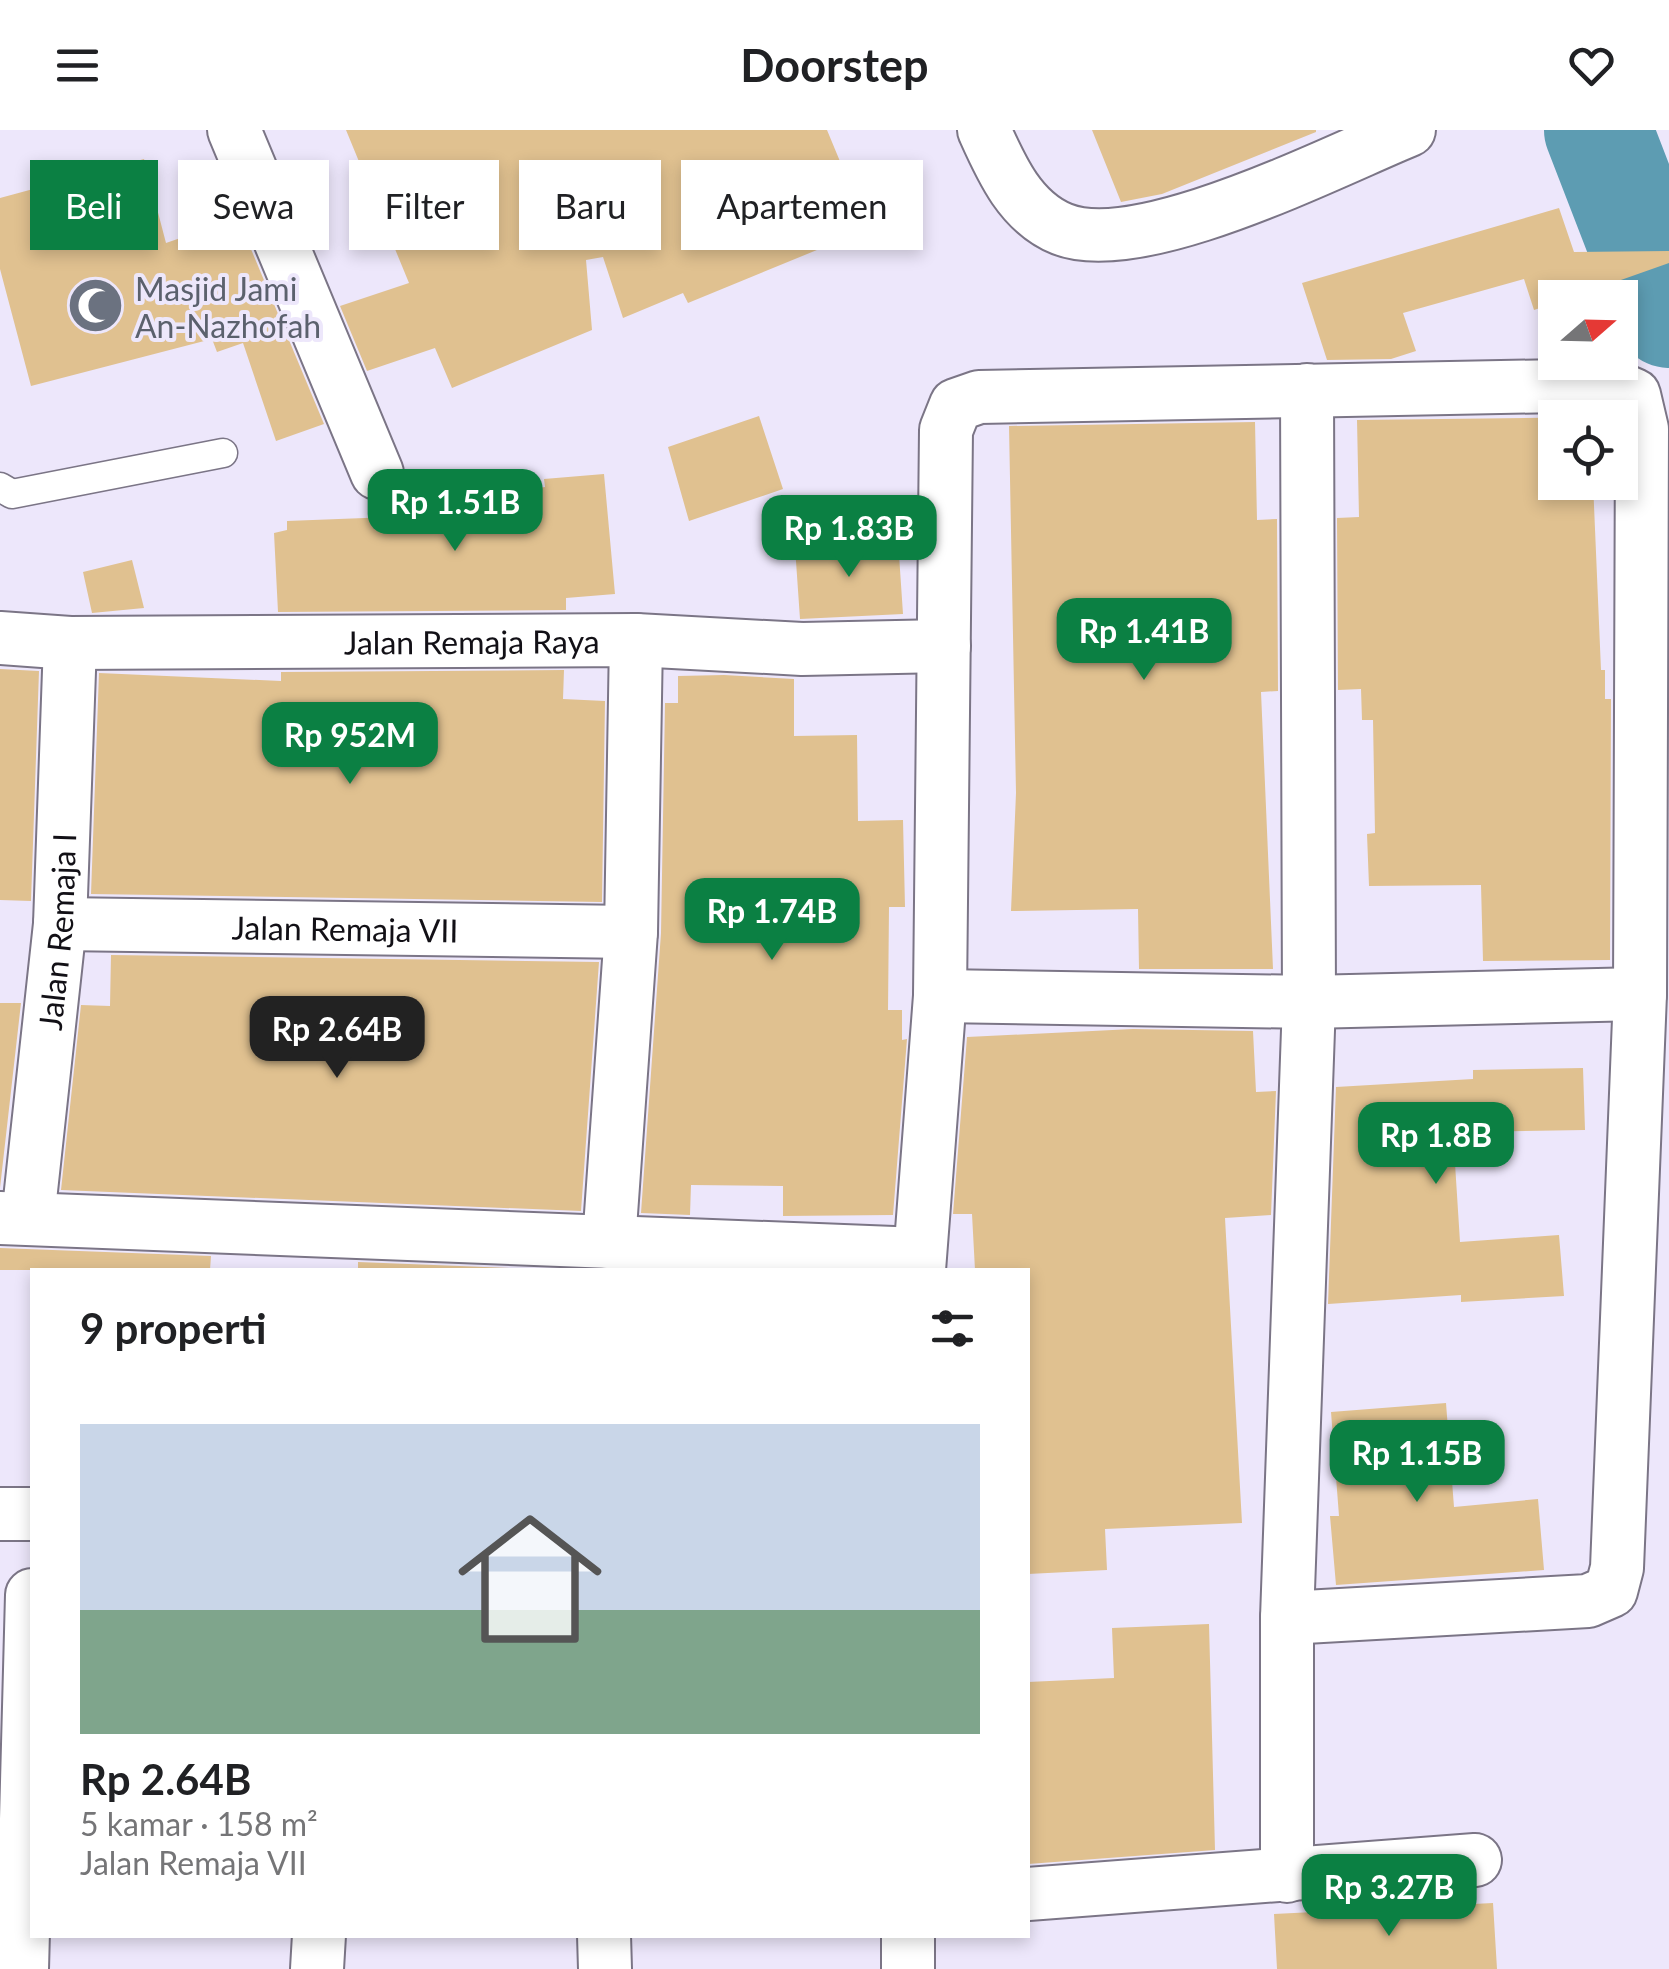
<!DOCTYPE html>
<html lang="id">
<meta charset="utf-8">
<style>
:root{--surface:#fff;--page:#f2f2f2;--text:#202124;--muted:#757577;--line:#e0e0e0;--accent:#0b8043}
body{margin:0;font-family:Lato,sans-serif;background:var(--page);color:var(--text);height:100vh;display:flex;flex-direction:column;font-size:38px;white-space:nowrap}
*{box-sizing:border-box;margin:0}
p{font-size:32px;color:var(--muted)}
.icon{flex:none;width:55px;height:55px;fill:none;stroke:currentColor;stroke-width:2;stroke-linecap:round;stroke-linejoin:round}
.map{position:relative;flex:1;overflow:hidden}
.panel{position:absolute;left:30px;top:1138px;width:1000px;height:670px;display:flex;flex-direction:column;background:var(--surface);border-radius:0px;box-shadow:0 5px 15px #0003}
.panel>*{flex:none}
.top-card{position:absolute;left:30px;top:30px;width:1000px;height:90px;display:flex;gap:20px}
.needle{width:65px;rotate:70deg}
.fabs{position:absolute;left:1538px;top:150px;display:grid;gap:20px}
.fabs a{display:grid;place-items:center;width:100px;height:100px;border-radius:0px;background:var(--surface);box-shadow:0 5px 15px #0003;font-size:50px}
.price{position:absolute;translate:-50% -85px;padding:0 22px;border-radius:20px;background:var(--accent);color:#fff;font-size:32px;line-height:65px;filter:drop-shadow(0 2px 5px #0008)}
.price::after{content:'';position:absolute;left:50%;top:60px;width:30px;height:22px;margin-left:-15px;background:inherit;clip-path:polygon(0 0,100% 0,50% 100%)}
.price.current{background:#222;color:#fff}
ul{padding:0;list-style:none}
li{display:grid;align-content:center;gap:20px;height:530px;padding:0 50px}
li+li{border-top:2px solid var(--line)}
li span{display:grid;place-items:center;height:310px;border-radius:0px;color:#555}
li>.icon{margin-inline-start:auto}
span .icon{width:180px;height:180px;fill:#fffc;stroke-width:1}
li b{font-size:42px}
h2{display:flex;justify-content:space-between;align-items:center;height:120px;padding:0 50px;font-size:42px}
.tag{padding:0 35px;border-radius:0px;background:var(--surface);box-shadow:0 5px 15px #0003;font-size:35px;line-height:90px}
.tag.current{background:var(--accent);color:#fff}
header{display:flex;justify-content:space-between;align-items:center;height:130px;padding:0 50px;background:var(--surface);font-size:45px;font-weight:700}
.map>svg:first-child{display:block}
</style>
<header><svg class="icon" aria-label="menu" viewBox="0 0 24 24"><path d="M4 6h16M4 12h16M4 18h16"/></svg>Doorstep<svg class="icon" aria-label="heart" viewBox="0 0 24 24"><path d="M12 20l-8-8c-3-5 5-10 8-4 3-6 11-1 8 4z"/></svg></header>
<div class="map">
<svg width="1669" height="1839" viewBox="0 0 1669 1839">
<rect width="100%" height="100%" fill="#ede7fb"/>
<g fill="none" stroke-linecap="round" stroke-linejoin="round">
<path stroke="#5d9cb2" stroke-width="108" d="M1598,0L1669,184"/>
</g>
<path fill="#e0c190" d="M346,0H827L868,99L688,173L683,163L623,188L603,127L586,130L592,200L452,258L435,218L367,241L340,176L409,153Z
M1092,0H1316V2L1162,64L1121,72Z
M144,29L166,113L238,88L324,294L276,311L243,213L217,222L212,209L31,256L0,139V68Z
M1559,78L1574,122L1669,121V133L1570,168H1555V173L1534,180L1524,149L1403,183L1416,221L1391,229L1327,230L1302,153Z
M759,286L783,359L689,391L668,317Z
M1608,287L1555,288V352H1593L1601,540H1605V569H1611L1610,830L1483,831L1481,755L1369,756L1367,704L1375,703L1373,590H1362L1361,559L1338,560L1337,388L1359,387L1357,290Z
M1255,292L1257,390L1277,389L1278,561L1261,562L1273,839H1139L1138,779L1011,781L1016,663L1009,296Z
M604,344L615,464L566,468V480L278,482L274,403L287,400V391L416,386L414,374L545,357L544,349Z
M898,410L903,484L800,489L795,417Z
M132,430L144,478L92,483L83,442Z
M0,539L39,541L31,771L0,770Z
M564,540L563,569L605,571L602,772L91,764L99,543L281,551V542Z
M724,545L794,549V606L857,605L858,691L903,690L905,777H889L888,880H902V910L907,909L893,1085L783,1086V1056L691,1055L690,1085L641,1083L661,803L665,573H678V546Z
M111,825L599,832L581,1081L61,1060L81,875L110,876Z
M0,873H21L0,1058Z
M1133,899L1253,901L1256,962L1276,961L1271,1085L1225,1088L1242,1393L1105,1399L1107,1440L1028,1444V1140H975L972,1084H953L967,907Z
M1583,938L1585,1000L1453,1002L1460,1112L1559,1105L1564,1166L1461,1172V1165L1328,1174L1336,957L1473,949V940Z
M0,1118L211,1126L210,1140H0Z
M358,1132L561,1140H358Z
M1446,1273L1454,1377L1538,1369L1544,1440L1336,1455L1330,1386H1339L1331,1282Z
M1209,1494L1215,1720L1028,1734V1552L1114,1548L1112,1498Z
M1493,1773L1497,1839H1277L1274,1784Z"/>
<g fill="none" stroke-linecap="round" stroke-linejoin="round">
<defs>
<path id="lane" d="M0,357L12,364L223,323"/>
<g id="street">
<path d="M234,0L377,343"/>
<path d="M984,0C1001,38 1020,82 1062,99C1140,130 1331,32 1409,0"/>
<path id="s1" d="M0,508L70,513L636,510L802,519L944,516"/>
<path id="s2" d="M60,794L631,802"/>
<path d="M940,866L1309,872L1640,864"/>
<path d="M0,1088L919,1124"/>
<path id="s3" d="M28,1088L60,794L70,513"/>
<path d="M609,1112L631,802L636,510"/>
<path d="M919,1140L940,866L946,300L956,275L979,267L1611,255L1634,265L1642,299L1640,864L1617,1438L1611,1461L1588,1471L1287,1488"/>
<path d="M0,1384H32"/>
<path d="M1287,1746V1488L1309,872L1307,260"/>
<path d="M1028,1764L1475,1730"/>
<path d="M604,1805L605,1839"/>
<path d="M22,1839L32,1465"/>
<path d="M317,1839L319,1805"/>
<path d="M908,1839V1805"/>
</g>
</defs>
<use href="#lane" stroke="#7b7586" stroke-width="31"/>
<use href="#street" stroke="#7b7586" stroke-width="56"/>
<use href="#lane" stroke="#fff" stroke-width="28"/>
<use href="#street" stroke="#fff" stroke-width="52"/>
</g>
<defs>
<symbol id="mosque-disc" viewBox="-11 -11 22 22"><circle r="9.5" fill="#6b7280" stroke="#ede7fb"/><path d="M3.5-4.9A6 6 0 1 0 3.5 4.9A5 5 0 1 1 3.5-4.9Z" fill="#fff"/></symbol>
</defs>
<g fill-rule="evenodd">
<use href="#mosque-disc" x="64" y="144" width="63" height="63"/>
</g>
<g text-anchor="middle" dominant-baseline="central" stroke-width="8" stroke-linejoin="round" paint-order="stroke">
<g font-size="32" fill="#5b616d" stroke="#ede7fb" text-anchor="start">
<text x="135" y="158">Masjid Jami<tspan x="135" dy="37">An-Nazhofah</tspan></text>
</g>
<g font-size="32" fill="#121016" stroke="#ede7fb">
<text stroke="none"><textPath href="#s1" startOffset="472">Jalan Remaja Raya</textPath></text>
<text stroke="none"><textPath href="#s2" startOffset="285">Jalan Remaja VII</textPath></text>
<text stroke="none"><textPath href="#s3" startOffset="288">Jalan Remaja I</textPath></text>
</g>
</g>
</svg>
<div class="fabs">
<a><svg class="needle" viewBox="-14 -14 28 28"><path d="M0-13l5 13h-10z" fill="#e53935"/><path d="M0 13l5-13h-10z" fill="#757577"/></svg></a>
<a><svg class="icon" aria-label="locate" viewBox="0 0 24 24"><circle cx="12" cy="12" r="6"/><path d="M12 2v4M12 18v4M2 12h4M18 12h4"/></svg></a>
</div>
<b class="price" style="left:455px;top:424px">Rp 1.51B</b>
<b class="price" style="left:849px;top:450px">Rp 1.83B</b>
<b class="price" style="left:1144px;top:553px">Rp 1.41B</b>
<b class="price" style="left:350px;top:657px">Rp 952M</b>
<b class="price" style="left:772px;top:833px">Rp 1.74B</b>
<b class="price current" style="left:337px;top:951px">Rp 2.64B</b>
<b class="price" style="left:1436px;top:1057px">Rp 1.8B</b>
<b class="price" style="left:1417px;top:1375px">Rp 1.15B</b>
<b class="price" style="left:1389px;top:1809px">Rp 3.27B</b>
<div class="top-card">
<a class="tag current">Beli</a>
<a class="tag">Sewa</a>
<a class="tag">Filter</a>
<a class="tag">Baru</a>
<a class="tag">Apartemen</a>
</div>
<section class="panel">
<h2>9 properti<svg class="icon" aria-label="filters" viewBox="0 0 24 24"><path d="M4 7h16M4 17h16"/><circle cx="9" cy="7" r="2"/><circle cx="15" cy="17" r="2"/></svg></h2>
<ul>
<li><span style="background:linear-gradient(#c9d6e8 60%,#7fa58c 0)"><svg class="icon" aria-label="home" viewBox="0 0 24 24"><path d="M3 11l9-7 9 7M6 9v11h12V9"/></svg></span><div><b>Rp 2.64B</b><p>5 kamar · 158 m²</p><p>Jalan Remaja VII</p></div></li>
</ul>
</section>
</div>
